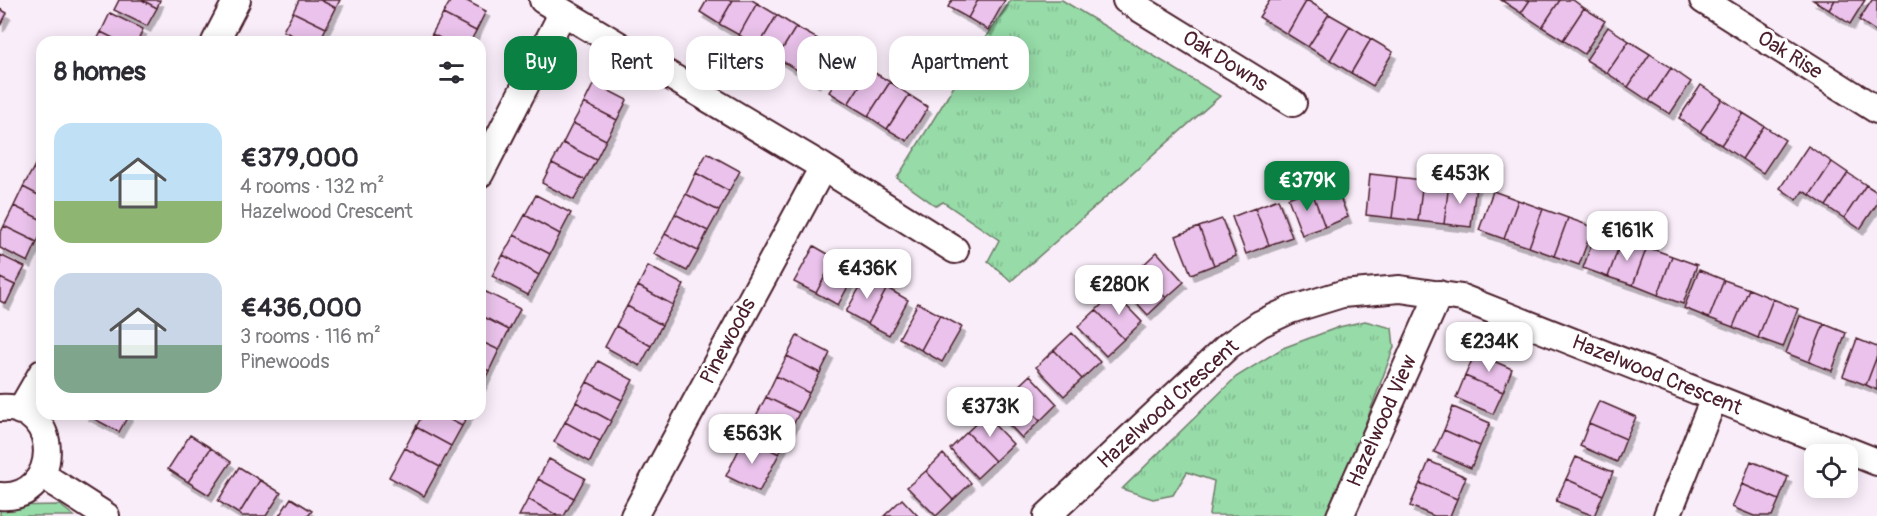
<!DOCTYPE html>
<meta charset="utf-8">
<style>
:root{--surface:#fff;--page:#f2f2f3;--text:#2b2b33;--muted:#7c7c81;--accent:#0b8043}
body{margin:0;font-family:Pangolin,sans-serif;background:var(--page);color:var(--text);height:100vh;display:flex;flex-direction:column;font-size:22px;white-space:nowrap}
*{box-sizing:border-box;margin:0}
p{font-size:20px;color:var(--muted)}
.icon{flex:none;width:33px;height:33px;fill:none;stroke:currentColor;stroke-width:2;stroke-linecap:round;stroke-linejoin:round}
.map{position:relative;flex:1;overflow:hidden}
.sheet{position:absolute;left:36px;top:36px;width:450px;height:384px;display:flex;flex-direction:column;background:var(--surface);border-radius:18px;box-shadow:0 3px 15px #0003}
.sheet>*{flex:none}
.banner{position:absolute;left:504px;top:36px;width:570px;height:54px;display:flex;gap:12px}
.fabs{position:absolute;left:1804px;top:444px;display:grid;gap:12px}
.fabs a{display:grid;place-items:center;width:54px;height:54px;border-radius:12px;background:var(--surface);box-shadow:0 3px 15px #0003;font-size:30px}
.price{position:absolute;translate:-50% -51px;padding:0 14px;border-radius:12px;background:#fff;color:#222;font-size:20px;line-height:39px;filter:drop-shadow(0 2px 3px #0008)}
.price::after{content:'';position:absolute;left:50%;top:36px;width:18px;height:14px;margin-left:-9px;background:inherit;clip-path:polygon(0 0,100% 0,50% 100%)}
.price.current{background:var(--accent);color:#fff}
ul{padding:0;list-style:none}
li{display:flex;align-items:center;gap:18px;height:150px;padding:0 18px}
li span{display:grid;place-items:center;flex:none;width:168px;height:120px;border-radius:18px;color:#555}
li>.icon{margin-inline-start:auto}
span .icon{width:72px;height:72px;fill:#fffc;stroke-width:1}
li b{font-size:26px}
h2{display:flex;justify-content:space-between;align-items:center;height:72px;padding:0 18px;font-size:26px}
.pill{padding:0 21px;border-radius:18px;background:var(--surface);box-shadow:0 3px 15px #0003;font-size:21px;line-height:54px}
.pill.current{background:var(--accent);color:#fff}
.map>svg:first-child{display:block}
</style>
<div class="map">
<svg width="1877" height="516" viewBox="0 0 1877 516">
<defs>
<pattern id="grass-tufts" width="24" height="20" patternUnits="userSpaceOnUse" patternTransform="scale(1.5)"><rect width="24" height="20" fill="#96dba8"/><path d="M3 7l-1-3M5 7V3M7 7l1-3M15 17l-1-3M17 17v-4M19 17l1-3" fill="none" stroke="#83bc91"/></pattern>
<filter id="shadow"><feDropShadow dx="3.5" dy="6" stdDeviation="0" flood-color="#0004"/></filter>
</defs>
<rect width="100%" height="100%" fill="#f9edf9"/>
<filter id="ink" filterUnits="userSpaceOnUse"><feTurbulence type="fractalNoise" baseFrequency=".0167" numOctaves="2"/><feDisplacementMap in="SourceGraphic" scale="12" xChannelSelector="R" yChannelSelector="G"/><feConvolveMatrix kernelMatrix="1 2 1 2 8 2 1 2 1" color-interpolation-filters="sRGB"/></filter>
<g filter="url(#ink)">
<path fill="url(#grass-tufts)" stroke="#707d6a" stroke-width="1.5" d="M1011,0H1062L1220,96L1011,281L988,261L999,240L943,202L936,206L897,178L966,67Z
M1365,321L1392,328L1394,347L1331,516L1209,515L1214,481L1187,472L1173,495L1153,499L1122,489L1236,377L1283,348L1339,327Z"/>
<path fill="#96dba8" stroke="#707d6a" stroke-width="1.5" d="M60,505L74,516H0V506Z"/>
<path fill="#eac2eb" stroke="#4a1f2b" stroke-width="1.5" filter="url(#shadow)" d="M119,0H142L157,8L147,26L114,10Z
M142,0H160L157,8Z
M299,0H320L336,8L326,28L293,12Z
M320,0H340L336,8Z
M451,0H465L486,11L476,31L443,14Z
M707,0H733L719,24L700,12Z
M733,0H752L757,3L739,35L719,24Z
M952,0H978L968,18L948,7Z
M978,0H1005L988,30L968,18Z
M1270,0H1307L1287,34L1259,17Z
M1307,0L1329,14L1308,47L1287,34Z
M1501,0H1530L1521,13Z
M1530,0H1560L1542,27L1521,13Z
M1560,0H1573L1584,8L1563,40L1542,27Z
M1813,0H1835L1829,10Z
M1835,0H1865L1850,24L1829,10Z
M1872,0H1877V32L1859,20Z
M757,3L777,15L758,47L739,35Z
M1584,8L1605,21L1584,54L1563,40Z
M0,9L7,13L0,26Z
M293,12L326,28L319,42H307L283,31Z
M110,13L143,29L137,42H121L101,32Z
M443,14L476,31L470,42H448L432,34Z
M1329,14L1350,26L1330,60L1308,47Z
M777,15L796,27L777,58L758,47Z
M1350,26L1371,39L1351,73L1330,60Z
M796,27L816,38L797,70L777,58Z
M1608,27L1629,41L1607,73L1586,60Z
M101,32L121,42H96Z
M432,34L448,42H428Z
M816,38L835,50L816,82L797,70Z
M1371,39L1393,52L1373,86L1351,73Z
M1629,41L1650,54L1628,87L1607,73Z
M1650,54L1671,68L1649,101L1628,87Z
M851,58L870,70L848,104L829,92Z
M1671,68L1691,82L1670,114L1649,101Z
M870,70L890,82L868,116L848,104Z
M890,82L909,95L887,129L868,116Z
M594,83L627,100L617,120L584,103Z
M1701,85L1722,99L1700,132L1679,118Z
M909,95L928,107L907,141L887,129Z
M1722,99L1743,113L1721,145L1700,132Z
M584,103L617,120L606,140L573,123Z
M1743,113L1764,126L1742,159L1721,145Z
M573,123L606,140L596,160L563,143Z
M1764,126L1785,140L1763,173L1742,159Z
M563,143L596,160L585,180L552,163Z
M1808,146L1832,162L1810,195L1803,191L1797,200L1780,188Z
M42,150V173L33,169Z
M707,153L740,171L729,191L696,173Z
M1832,162L1848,173L1826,206L1810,195Z
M552,163L585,180L574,200L542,183Z
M33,169L42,173V197L23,187Z
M696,173L729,191L719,211L686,194Z
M1848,173L1866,185L1844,218L1826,206Z
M1370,174L1397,177L1392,218L1366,215Z
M1397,177L1423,180L1418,221L1392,218Z
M1333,180L1348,217L1325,227L1311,189Z
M1423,180L1449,183L1444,224L1418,221Z
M1449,183L1476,186L1471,227L1444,224Z
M1866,185L1877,192V204L1860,229L1844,218Z
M23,187L42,197V220L14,206Z
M1311,189L1325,227L1302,235L1288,198Z
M1493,191L1518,200L1504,239L1479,230Z
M686,194L719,211L708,231L675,214Z
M536,195L571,213L560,234L525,215Z
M1278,199L1292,237L1269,245L1255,208Z
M1518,200L1543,209L1529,247L1504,239Z
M14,206L42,220V233L37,242L4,226Z
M1255,208L1269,245L1246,254L1232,217Z
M1543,209L1568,218L1554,256L1529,247Z
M675,214L708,231L698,251L665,234Z
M525,215L560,234L550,254L514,235Z
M1568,218L1593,227L1579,265L1554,256Z
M1222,219L1236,256L1214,265L1199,227Z
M4,226L37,242L28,262L0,248V234Z
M1199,227L1214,265L1191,274L1176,236Z
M1597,229L1622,238L1608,277L1583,268Z
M665,234L698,251L687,271L654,254Z
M514,235L550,254L539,275L503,255Z
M1622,238L1647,247L1633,285L1608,277Z
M814,246L835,258L816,293L794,282Z
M1647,247L1672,256L1658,295L1633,285Z
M1157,252L1184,282L1166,298L1139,269Z
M0,255L25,267L15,285L0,278Z
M503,255L539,275L528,295L492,276Z
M1672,256L1697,265L1683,304L1658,295Z
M835,258L857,270L838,305L816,293Z
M648,266L684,285L673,305L638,286Z
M1139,269L1166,298L1148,315L1121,286Z
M1699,270L1724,280L1709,318L1684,308Z
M866,276L887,288L868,324L846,312Z
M0,278L15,285L6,304L0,301Z
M1724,280L1749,289L1733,327L1709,318Z
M638,286L673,305L662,325L627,306Z
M887,288L908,300L889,335L868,324Z
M1749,289L1773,299L1758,338L1733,327Z
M484,291L520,309L509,330L480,315V298Z
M1114,293L1142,322L1124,339L1096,310Z
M1773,299L1798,309L1783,347L1758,338Z
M918,303L940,315L921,350L899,338Z
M627,306L662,325L651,346L616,326Z
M1096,310L1124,339L1106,356L1078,327Z
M480,315L509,330L499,350L480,341Z
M940,315L962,327L942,362L921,350Z
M1800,316L1824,324L1809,362L1786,353Z
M1824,324L1846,333L1832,371L1809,362Z
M616,326L651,346L640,366L605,347Z
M1072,333L1100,362L1082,379L1054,350Z
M797,336L830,353L820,373L787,356Z
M1857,339L1877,347V356L1866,385L1843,376Z
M480,341L499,350L489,371L480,366Z
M1054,350L1082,379L1064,396L1036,367Z
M1475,353L1512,369L1503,392L1465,376Z
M787,356L820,373L809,393L776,376Z
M1877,356V390L1866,385Z
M598,361L633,380L622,400L587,382Z
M480,366L489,371L480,388Z
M1030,375L1057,404L1040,421L1012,392Z
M776,376L809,393L799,413L766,397Z
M1465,376L1503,392L1493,414L1456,398Z
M587,382L622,400L611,421L576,402Z
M1012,392L1040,421L1022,438L994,409Z
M766,397L799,413L789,433L756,416Z
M1599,401L1636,417L1626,439L1589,423Z
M576,402L611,421L600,441L565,422Z
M1453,407L1490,423L1480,446L1444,430Z
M85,414H129L119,432Z
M423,414H439L462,426L451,446L416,427Z
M439,414H469L462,426Z
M985,415L1013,444L995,461L967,432Z
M756,416L789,433L779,454L745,437Z
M565,422L600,441L590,462L554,442Z
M1589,423L1626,439L1617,462L1580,446Z
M416,427L451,446L440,467L405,448Z
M1444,430L1480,446L1471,468L1434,452Z
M967,432L995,461L977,478L950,449Z
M190,435L211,448L188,482L168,469Z
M745,437L779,454L759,492L726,476Z
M211,448L231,462L209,495L188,482Z
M405,448L440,467L424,496L389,477Z
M943,454L971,483L953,500L926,471Z
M1576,457L1613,472L1603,495L1566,479Z
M549,459L585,478L574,498L538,479Z
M1429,461L1466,477L1457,499L1420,483Z
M1751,461L1788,477L1779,500L1742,484Z
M239,467L260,480L239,514L218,501Z
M926,471L953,500L936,516L907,487Z
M538,479L574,498L564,516H558L528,499Z
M1566,479L1603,495L1594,516L1556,501Z
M260,480L281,493L266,516H242L239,514Z
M1420,483L1457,499L1450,516H1434L1410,506Z
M1742,484L1779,500L1772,516H1754L1732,507Z
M291,498L312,511L308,516H279Z
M528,499L558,516H519Z
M902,499L918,516H884Z"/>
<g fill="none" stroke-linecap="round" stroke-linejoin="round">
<defs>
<path id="street" d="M543,0L823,167L955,250
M1126,0L1293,103
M1703,0L1877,110
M215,42L237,0
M480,174L563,12
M0,408C64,403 61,501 0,496
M20,411L42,373
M42,475L106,516
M634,516L823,167
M1047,516L1228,346L1260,324L1290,310L1342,294L1400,289L1462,298L1877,462
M1340,516L1439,294
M1667,516L1714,398"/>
</defs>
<use href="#street" stroke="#4a1f2b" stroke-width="30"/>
<use href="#street" stroke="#fff" stroke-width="26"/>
</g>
</g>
<g text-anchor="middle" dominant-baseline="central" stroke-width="6" stroke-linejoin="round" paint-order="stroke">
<g font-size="21" fill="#4a1f2b" stroke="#fff">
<text transform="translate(1790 55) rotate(32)">Oak Rise</text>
<text transform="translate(1225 61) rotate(32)">Oak Downs</text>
<text transform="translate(728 341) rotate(-62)">Pinewoods</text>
<text transform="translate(1657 375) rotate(22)">Hazelwood Crescent</text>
<text transform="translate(1168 404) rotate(-42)">Hazelwood Crescent</text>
<text transform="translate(1382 421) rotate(-66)">Hazelwood View</text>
</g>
</g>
</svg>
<div class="fabs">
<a><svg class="icon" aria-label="locate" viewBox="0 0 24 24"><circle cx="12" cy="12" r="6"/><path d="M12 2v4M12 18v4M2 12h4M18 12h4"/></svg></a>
</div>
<b class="price" style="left:1460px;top:205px">€453K</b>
<b class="price current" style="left:1307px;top:212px">€379K</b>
<b class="price" style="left:1627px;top:262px">€161K</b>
<b class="price" style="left:867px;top:300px">€436K</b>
<b class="price" style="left:1119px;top:316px">€280K</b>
<b class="price" style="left:1489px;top:373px">€234K</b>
<b class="price" style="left:990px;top:438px">€373K</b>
<b class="price" style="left:752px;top:465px">€563K</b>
<div class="banner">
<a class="pill current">Buy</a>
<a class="pill">Rent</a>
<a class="pill">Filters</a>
<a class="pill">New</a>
<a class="pill">Apartment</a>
</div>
<section class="sheet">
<h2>8 homes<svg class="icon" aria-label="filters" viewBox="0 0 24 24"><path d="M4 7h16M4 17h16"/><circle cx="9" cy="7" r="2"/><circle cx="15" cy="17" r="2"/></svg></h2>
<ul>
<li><span style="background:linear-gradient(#bfe0f5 65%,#8fb573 0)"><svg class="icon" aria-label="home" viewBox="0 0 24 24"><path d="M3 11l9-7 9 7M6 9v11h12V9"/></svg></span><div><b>€379,000</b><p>4 rooms · 132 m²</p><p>Hazelwood Crescent</p></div></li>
<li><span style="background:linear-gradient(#c9d6e8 60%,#7fa58c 0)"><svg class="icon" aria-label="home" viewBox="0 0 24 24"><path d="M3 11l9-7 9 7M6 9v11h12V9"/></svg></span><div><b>€436,000</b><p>3 rooms · 116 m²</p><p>Pinewoods</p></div></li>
</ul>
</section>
</div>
